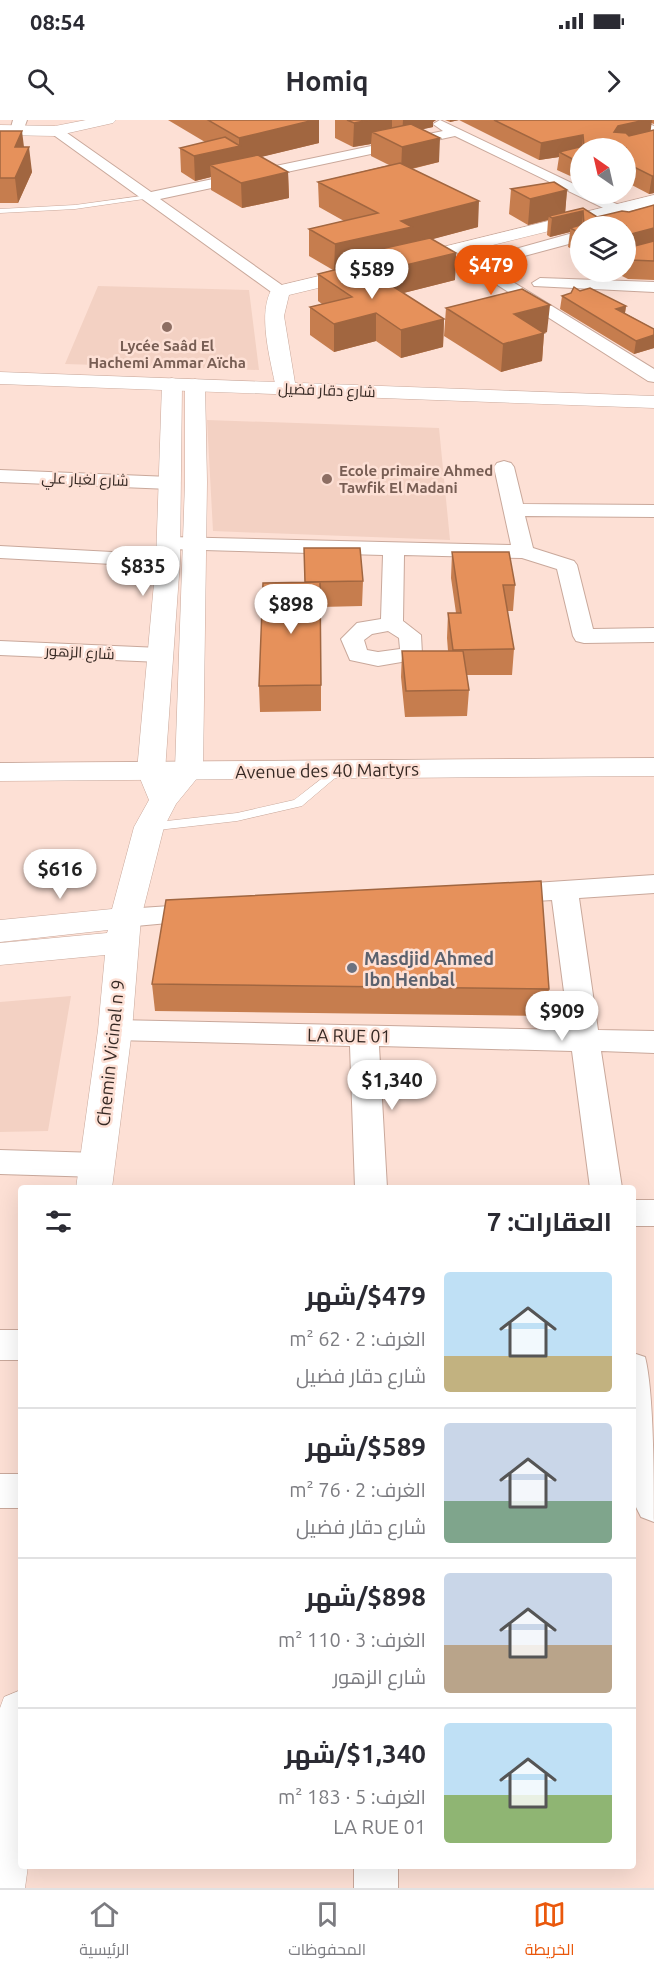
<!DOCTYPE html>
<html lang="ar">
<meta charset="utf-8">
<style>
:root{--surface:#fff;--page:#f7f7f7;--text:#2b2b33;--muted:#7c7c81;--line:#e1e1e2;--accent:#ea580c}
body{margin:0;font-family:Ubuntu,Cairo,sans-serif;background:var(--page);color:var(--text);direction:rtl;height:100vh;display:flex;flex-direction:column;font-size:22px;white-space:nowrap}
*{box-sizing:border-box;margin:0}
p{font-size:20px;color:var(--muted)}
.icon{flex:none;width:33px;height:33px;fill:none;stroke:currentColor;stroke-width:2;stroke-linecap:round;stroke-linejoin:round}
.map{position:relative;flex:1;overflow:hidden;direction:ltr}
.sheet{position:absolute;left:18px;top:1065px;width:618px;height:684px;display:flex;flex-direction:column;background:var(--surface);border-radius:6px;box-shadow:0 6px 24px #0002;direction:rtl}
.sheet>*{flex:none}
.needle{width:39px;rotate:326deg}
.controls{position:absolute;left:570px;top:18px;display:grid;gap:12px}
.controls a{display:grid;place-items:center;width:66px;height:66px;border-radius:50%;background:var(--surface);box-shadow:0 6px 24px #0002;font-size:30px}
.price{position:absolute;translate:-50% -51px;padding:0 14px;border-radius:21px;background:#fff;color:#222;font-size:20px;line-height:39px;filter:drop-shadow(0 2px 3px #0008)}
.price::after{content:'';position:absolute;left:50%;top:36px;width:18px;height:14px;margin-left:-9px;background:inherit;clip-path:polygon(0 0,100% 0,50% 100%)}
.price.current{background:var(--accent);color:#fff}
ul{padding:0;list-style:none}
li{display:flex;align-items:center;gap:18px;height:150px;padding:0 24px}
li+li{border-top:2px solid var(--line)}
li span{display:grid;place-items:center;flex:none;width:168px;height:120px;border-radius:6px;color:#555}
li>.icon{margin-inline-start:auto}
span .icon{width:72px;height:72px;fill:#fffc;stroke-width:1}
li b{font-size:26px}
h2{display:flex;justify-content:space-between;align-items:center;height:72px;padding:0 24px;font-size:26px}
.status{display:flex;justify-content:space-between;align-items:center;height:42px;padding:0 30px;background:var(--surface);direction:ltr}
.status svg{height:16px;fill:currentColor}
header{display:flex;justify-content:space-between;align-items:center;height:78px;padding:0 24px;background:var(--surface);font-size:27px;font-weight:700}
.dock{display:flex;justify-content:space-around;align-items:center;height:84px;border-top:2px solid var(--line);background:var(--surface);font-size:16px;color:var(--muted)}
.dock a{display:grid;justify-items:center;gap:3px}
.dock .current{color:var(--accent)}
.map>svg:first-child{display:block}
</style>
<div class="status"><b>08:54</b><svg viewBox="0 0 49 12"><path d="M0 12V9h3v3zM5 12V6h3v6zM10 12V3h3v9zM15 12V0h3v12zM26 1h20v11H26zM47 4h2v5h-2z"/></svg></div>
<header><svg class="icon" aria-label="forward" viewBox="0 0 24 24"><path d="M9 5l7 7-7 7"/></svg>Homiq<svg class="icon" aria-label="search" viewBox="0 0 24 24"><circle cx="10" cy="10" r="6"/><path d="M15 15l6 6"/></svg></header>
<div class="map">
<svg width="654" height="1768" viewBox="0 0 654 1768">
<rect width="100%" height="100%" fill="#fde0d5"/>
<path fill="#f3d1c3" d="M98,166L249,170L259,250L65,244Z
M207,300L439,308L450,420L213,411Z
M71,876L48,1011L0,1012V882Z"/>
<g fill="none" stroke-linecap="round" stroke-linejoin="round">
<defs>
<path id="service" d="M149,75L151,78L75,89L0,93V89L75,85Z
M338,646L344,650L342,652L302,686L237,701L149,711L143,707L149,703L237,693L294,680Z"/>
<path id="minor" d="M13,0H27L22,14L17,15L10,11Z
M440,0L580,67V74H594L646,97L648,100L646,103L626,108L609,106L611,103L626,99L455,16L160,79L286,168L288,171L280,176L274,174L48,11L50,8H60L151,72L443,11L433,4Z
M620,0H639L654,6V15Z
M580,111V121L487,146L654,249V262L648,261L466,145L468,142Z
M540,158L654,162V172L534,166L532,163Z
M504,341L511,343L514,347L523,384L654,385V397L525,396L533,428L574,441L577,445L593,509L654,508V522L584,523L576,521L573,516L557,449L522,438L404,435L403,501L421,515L422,534L419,539L378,546L350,540L341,519L357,503L381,499L383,435L169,429L162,427L159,423L162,419L169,417L511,425L494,347L497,343ZM388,511L399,518L400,529L378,532L367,530L364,520L372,514Z
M0,350L170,357L177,359L180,363L177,367L170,369L0,362Z
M0,426L168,435L175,437L178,441L175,445L168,447L0,438Z
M0,521L160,528L168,530L171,535L168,540L160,542L0,535Z
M654,755V773L579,778L598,910L654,911V933L601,931L622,1068H590L572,931L379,926L387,1068H355L350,926L115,920L105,917L101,910L105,903L115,900L569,910L552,780L505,783L496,780L492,774L496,768L505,765Z
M201,784L211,787L214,793L211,799L125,807L115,804L111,798L115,792L125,789Z
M0,1030L98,1033L109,1036L114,1045L109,1054L98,1057L0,1054Z
M633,1080H654V1106H633Z
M0,1210H21V1240H0Z
M633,1233L645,1237C654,1271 654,1361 654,1402L641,1397L635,1385L633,1368Z
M0,1354H21V1388H0Z
M354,1746H398V1768H354Z"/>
<path id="tertiary" d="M86,0H116L113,3L55,16L0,15V5L55,6Z
M654,75V85L408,146L402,145L399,141L402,137Z
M361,146L368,148L370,152L368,156L289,175L284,196L296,269L293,273L286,275L279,273L276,269C271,241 256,192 273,167Z
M172,258L179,260L182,264L180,441L165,651L168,657L175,649L185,362V265L188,261L195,259L202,261L205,265L207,362L203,651L176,684L164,707L141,798L132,910L112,1068H76L98,910L105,835L0,845V823L107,813L108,810L0,822V800L112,789L134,707L149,680L137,651L156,441L162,264L165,260Z
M21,1570V1746H28L25,1768H0V1588L4,1577Z"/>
<path id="secondary" d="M654,638V656L0,661V643Z"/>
<path id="primary" d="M0,252L654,276V288L0,264Z"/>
</defs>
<use href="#service" stroke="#c9a89b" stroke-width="1"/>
<use href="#minor" stroke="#c9a89b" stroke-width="2"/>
<use href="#tertiary" stroke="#c9a89b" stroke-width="1"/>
<use href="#secondary" stroke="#c9a89b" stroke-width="1"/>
<use href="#primary" stroke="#c9a89b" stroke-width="1"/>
<use href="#service" fill="#fff" fill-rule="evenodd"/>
<use href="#minor" fill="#fff" fill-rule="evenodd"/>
<use href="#tertiary" fill="#fff" fill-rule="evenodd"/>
<use href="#secondary" fill="#fff" fill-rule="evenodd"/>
<use href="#primary" fill="#fff" fill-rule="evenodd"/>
</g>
<path fill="#c67d4e" d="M168,0H319V23L260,37L288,52L289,78L242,88L211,70V57L195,61L181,52L180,28L205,22Z
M335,0H436L433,2V7L422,9L439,42L412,49L478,107L432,119L456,133L455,160L403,173L444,199L443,227L401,238L376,221L334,232L310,215V187L322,184L318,181V154L333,150L309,136V109L344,101L319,87L318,62L389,45L371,36V24L353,27L335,18Z
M445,0H654V4L651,3L650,11L654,10V73L649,74L626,62V28H580V60H579L557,50L559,37L539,40L459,0L450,2Z
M0,11L24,27L32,52L18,83H0Z
M511,69L567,70L565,92L583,88L597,97L629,92L654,85V160L628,159L614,152H626V106H580V133L568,127L570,112L550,117L547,115L548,100L528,105L509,94Z
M580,171L626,186L625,193L654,209V228L634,234L560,189L562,176Z
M446,188L547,212L544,213L542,241L501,252L444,216Z
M304,428L363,461L362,486L321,487V591L260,592L259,566L305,462Z
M452,432L515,465L513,491H507L514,529L512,555H467L469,570L467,596L405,597L401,557L402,531H448L447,518L448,493H456L451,458Z
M152,864L549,869L545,896L155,891Z"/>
<path fill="#a16640" d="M314,0H319V23L241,42L210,45L211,57L195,61L194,36L239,26V18Z
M369,0H392V19L372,12L371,24L353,27L354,3Z
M403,0H436L433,2V7L402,14Z
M450,0H459L450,2Z
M645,0H652L650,16L616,23L614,12L618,6Z
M22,11L25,35L29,27L32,52L18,83L15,58V27Z
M583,15L582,28L559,32V37L539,40L541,23Z
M440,18L439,42L401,51L402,27Z
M580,43V60H579Z
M288,52L289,78L242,88L241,63Z
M652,56H654V73L649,74Z
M567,70L565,95L583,91L582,106L570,108V112L550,117L552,98L549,96L548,100L528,105L530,79Z
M479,81L478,107L411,125L354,135V146L334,151L335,124L401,101Z
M654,108V126L626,133L627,115Z
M456,133L455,160L380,179L381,151Z
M550,185L547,212L544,213L542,241L501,252L503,224L514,194Z
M626,186L624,199L616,189Z
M376,193V221L334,232V204Z
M444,199L443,227L401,238V210Z
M654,215V228L634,234L636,221Z"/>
<path fill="#e6915b" stroke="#a16640" stroke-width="1.5" d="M208,0H314L239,18Z
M347,0H369L354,3Z
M494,0H645L618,6L614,12L626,13L629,16L654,10V56H652L626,43V28H580V43L559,32L584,26L583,15L541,23Z
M411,4L440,18L402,27L372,12Z
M0,11H22L15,27H29L15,58H0Z
M225,17L240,26L194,36L180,28Z
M258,35L288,52L241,63L210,45Z
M400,43L479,81L401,101L412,107L335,124L309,109L378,93L318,62Z
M554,62L567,70L530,79L511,69Z
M654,85V108L627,115V128L654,121V141L630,140L626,137V106H580V113L570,108L584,104L583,91L552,98L549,96L583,88L597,97L622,91L629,92Z
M430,118L456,133L381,151L354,135Z
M358,144L444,199L401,210L376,193L334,204L310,187L352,177L318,154Z
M574,167L580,171L590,168L626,186L616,189L654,209V215L636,221L562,176L571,173Z
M522,169L550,185L514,194L544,213L503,224L446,188Z
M304,428H360L363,461L305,462Z
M452,432H509L515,465H503L514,529L453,530L448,493H461Z
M320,462L321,565L259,566L263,463Z
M402,531H463L469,570L406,571Z
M541,761L549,869L152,864L166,780Z"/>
<g fill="#8d6e63" stroke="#fde0d5" stroke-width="2">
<circle cx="167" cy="207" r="6"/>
<circle cx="327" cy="359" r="6"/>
</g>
<circle fill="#6b7280" stroke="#fde0d5" stroke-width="2" cx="352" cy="848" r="6"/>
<g text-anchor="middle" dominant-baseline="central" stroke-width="5" stroke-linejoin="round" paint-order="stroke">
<g font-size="15" font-weight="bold" fill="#785e54" stroke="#fde0d5">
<text x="167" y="225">Lycée Saâd El<tspan x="167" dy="17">Hachemi Ammar Aïcha</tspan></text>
<text x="339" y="350" text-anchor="start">Ecole primaire Ahmed<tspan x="339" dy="17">Tawfik El Madani</tspan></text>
</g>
<g font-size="15" fill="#352823" stroke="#fde0d5">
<text transform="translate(327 270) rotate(2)">شارع دقار فضيل</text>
<text transform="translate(85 359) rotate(2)">شارع لغبار علي</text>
<text transform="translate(80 532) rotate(3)">شارع الزهور</text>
</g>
<g font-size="18" fill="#352823" stroke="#fde0d5">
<text transform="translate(327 650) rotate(-1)">Avenue des 40 Martyrs</text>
<text transform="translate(349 915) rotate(1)">LA RUE 01</text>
<text transform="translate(110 933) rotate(-84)">Chemin Vicinal n 9</text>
</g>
<g font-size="18" font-weight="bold" fill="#5b616d" stroke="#fde0d5" text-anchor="start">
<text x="364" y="838">Masdjid Ahmed<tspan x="364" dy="21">Ibn Henbal</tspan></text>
</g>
</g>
</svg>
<div class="controls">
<a><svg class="needle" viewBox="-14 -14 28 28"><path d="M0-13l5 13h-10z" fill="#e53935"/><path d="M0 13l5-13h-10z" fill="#7c7c81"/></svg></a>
<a><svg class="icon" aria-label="layers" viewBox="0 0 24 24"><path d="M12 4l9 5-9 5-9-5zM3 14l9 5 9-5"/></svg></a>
</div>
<b class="price current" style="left:491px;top:176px">$479</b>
<b class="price" style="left:372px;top:180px">$589</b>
<b class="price" style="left:143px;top:477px">$835</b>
<b class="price" style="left:291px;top:515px">$898</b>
<b class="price" style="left:60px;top:780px">$616</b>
<b class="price" style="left:562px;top:922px">$909</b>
<b class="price" style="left:392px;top:991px">$1,340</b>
<section class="sheet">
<h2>العقارات: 7<svg class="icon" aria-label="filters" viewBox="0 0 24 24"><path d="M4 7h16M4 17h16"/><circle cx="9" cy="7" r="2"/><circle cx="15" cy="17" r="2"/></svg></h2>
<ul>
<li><span style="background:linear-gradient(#bfe0f5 70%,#c2b280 0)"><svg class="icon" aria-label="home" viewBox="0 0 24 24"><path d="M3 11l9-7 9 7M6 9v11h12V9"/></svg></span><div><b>$479/شهر</b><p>الغرف: 2 · 62 m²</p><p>شارع دقار فضيل</p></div></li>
<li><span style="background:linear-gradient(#c9d6e8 65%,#7fa58c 0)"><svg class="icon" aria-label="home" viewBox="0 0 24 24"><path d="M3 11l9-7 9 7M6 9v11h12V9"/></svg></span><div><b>$589/شهر</b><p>الغرف: 2 · 76 m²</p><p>شارع دقار فضيل</p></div></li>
<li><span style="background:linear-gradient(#c9d6e8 60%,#b9a48a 0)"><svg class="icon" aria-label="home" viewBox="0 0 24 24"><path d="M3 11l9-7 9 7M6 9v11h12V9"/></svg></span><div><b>$898/شهر</b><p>الغرف: 3 · 110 m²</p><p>شارع الزهور</p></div></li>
<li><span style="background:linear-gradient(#bfe0f5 60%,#8fb573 0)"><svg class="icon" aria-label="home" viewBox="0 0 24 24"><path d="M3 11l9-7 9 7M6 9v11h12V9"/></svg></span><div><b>$1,340/شهر</b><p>الغرف: 5 · 183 m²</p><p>LA RUE 01</p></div></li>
</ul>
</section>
</div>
<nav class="dock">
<a class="current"><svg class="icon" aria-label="map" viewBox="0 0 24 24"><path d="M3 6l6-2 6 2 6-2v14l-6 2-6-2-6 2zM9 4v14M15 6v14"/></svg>الخريطة</a>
<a><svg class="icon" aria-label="saved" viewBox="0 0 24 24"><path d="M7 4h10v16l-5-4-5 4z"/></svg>المحفوظات</a>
<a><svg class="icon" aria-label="home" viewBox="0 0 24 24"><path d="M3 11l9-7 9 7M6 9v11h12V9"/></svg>الرئيسية</a>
</nav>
